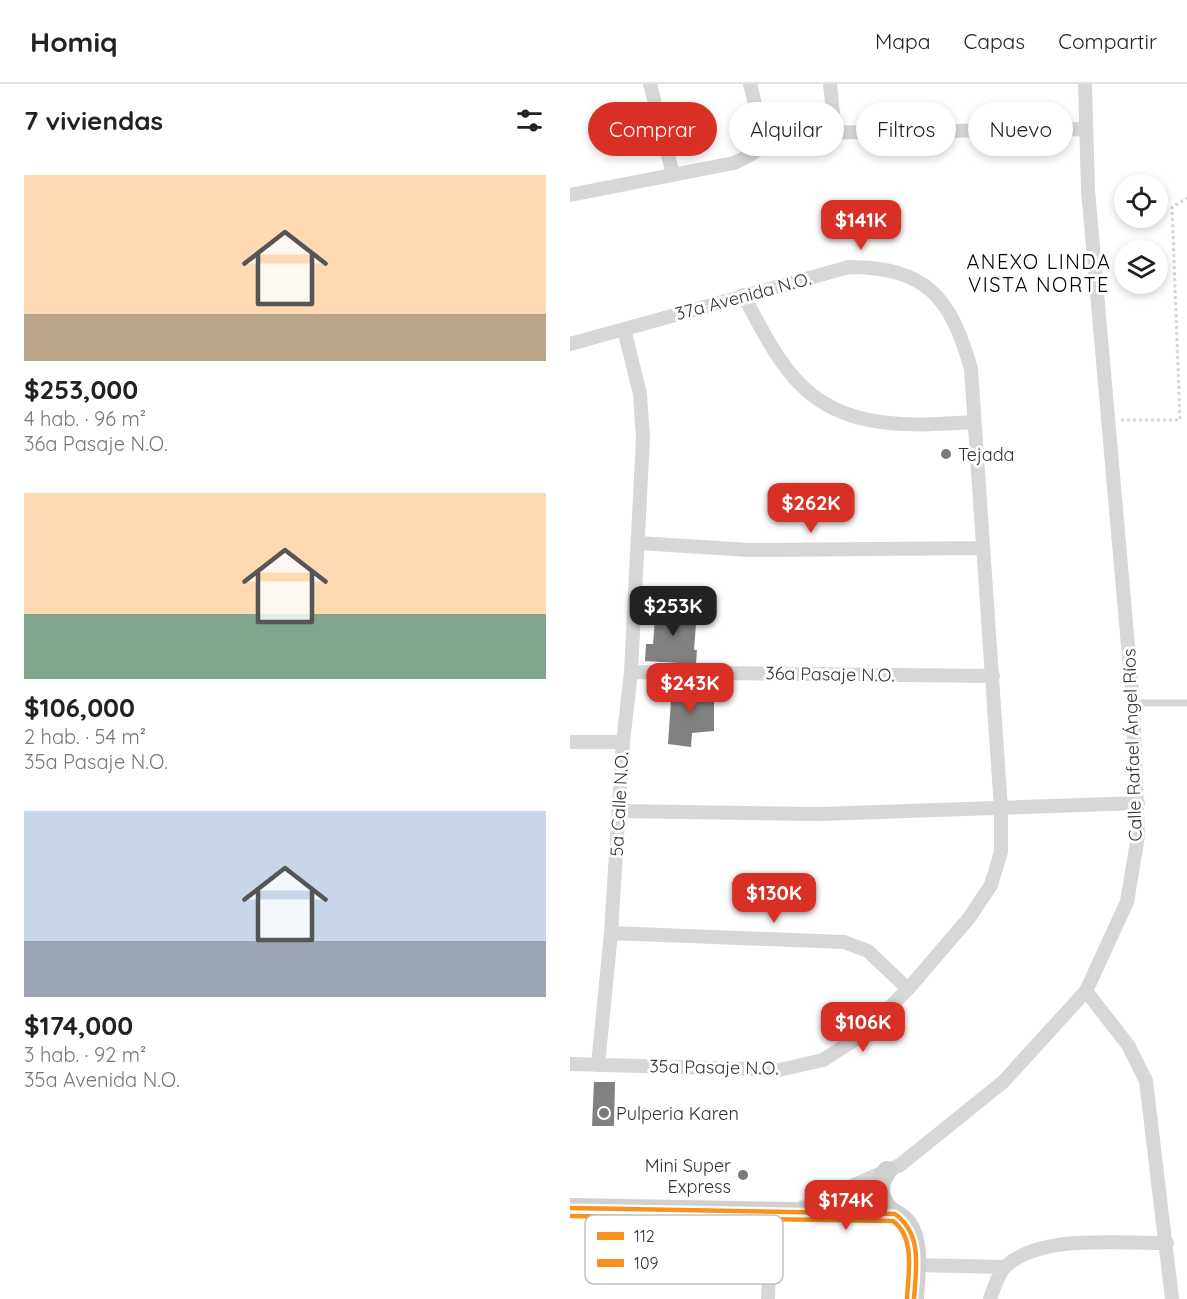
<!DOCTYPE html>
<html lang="es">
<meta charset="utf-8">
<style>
:root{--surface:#fff;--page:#f2f2f2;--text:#222;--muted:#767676;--line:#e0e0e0;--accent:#d93025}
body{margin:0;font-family:Quicksand,sans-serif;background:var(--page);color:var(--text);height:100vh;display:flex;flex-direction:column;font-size:22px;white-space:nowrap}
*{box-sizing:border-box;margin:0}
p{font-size:20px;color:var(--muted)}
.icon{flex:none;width:33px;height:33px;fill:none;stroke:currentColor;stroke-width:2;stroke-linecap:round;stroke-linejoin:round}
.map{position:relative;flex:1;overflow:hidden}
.panel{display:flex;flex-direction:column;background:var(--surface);width:570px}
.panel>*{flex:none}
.hud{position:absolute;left:18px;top:18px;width:508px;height:54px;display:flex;gap:12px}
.controls{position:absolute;left:544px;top:90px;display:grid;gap:12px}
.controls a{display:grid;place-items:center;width:54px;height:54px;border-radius:50%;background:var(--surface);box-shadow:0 3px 9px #0003;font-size:30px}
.price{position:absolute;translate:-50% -51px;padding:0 14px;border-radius:12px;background:var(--accent);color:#fff;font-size:20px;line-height:39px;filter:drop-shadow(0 2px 3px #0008)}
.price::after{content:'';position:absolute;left:50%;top:36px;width:18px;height:14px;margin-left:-9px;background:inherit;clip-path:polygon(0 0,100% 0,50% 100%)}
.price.active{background:#222;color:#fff}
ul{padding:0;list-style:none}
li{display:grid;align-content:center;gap:12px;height:318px;padding:0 24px}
li span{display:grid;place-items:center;height:186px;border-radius:0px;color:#555}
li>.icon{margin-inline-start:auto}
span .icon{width:108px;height:108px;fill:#fffc;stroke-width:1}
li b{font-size:26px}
h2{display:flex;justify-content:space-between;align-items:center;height:72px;padding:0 24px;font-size:26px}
.chip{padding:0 21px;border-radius:27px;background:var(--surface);box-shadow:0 3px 9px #0003;font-size:21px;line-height:54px}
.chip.active{background:var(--accent);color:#fff}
header{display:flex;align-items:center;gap:36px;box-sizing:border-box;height:84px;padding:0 30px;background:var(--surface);border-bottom:2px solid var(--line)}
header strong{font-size:28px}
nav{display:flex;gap:33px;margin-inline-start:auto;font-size:21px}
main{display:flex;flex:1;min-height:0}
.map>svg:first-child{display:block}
</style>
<header>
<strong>Homiq</strong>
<nav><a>Mapa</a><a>Capas</a><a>Compartir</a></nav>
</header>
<main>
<section class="panel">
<h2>7 viviendas<svg class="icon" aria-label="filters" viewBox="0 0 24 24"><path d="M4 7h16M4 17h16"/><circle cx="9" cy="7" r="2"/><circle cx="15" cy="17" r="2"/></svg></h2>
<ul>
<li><span style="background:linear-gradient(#ffd9b3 75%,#b9a48a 0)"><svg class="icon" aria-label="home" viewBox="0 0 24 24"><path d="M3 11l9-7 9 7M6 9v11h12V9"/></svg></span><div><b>$253,000</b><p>4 hab. · 96 m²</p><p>36a Pasaje N.O.</p></div></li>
<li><span style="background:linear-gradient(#ffd9b3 65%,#7fa58c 0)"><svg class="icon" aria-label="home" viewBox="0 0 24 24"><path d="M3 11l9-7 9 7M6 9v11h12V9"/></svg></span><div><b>$106,000</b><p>2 hab. · 54 m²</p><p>35a Pasaje N.O.</p></div></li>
<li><span style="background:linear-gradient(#c9d6e8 70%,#9aa5b1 0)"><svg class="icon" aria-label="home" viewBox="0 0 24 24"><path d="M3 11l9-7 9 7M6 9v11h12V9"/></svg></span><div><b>$174,000</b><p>3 hab. · 92 m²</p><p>35a Avenida N.O.</p></div></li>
</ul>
</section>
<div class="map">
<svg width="617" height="1215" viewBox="0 0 617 1215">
<rect width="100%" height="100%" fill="#fff"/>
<path fill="#818181" d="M86,523L127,527L124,566H127L126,580L75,577L76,560H83Z
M102,602L144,605V647L122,649L121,663L98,660Z
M24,998H45L44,1042H22Z"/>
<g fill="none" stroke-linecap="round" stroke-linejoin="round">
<path stroke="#d5d5d5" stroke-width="3" stroke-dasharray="3 3" stroke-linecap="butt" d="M551,336H610L602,123L617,114"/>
<path stroke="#d7d7d7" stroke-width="7" d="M563,619H617"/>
<path stroke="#d7d7d7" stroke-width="14" d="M80,0L103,90
M180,0L195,60
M260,0L265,48
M0,111L164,79C187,70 201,53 226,49L515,45
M173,211C190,241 205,275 230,300C275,347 344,342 404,338
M0,260L279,183C357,183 381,214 401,285L431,725V768L421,801L399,834L338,905L292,951L253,976L209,986L0,980
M69,459L179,466L412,464
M61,588L423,592
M0,658H53
M48,727L249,730L568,719
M41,849L274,858L298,867L338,905
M516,907L558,961L576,997L602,1215
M28,981L41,849L53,658L61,588L73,354L70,310L54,245
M227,1126L330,1081L433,998L516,907L557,818L568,752L563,619L518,106L515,0
M345,1181L433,1183
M198,1215L201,1127
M420,1215C424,1205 428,1189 436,1182C472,1149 551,1160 597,1159"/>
<path stroke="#d0d0d0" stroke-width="20" d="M317,1087C305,1103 309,1120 325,1130
M0,1124L325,1130C354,1144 345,1188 344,1215"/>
<defs>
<path id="bus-1" d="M0,1124L325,1130C353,1150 346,1185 344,1215"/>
<path id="bus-2" d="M0,1132L323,1137C346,1154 338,1190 337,1215"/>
</defs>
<use href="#bus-1" stroke="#fff" stroke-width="9"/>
<use href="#bus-2" stroke="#fff" stroke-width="9"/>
<use href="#bus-1" stroke="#f7921f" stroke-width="4.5"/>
<use href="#bus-2" stroke="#f7921f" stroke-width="4.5"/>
</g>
<g fill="#7a7a7a" stroke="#fff" stroke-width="2">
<circle cx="376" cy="370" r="6"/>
<circle cx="34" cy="1029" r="6"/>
<circle cx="173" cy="1091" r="6"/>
</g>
<g text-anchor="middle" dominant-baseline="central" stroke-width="6" stroke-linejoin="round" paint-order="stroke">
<g font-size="18" fill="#333" stroke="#fff">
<text transform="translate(173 212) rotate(-15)">37a Avenida N.O.</text>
<text transform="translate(260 590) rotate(1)">36a Pasaje N.O.</text>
<text transform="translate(562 661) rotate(-92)">Calle Rafael Ángel Ríos</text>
<text transform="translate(49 720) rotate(-87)">5a Calle N.O.</text>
<text transform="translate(144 983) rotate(1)">35a Pasaje N.O.</text>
</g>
<g font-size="18" fill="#333" stroke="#fff" text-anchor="start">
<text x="388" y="370">Tejada</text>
<text x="46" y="1029">Pulperia Karen</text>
<text x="161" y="1081" text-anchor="end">Mini Super<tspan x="161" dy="21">Express</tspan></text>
</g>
<g font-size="20" letter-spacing="1.5" fill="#000" stroke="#fff">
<text x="469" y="177">ANEXO LINDA<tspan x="469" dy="23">VISTA NORTE</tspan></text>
</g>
</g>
<rect x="15" y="1131" width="198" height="69" rx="9" fill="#fff" stroke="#c2c2c2" stroke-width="1.5"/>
<rect x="27" y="1148" width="27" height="8" fill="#f7921f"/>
<rect x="27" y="1175" width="27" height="8" fill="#f7921f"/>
<g font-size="16" fill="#333">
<text x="64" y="1158">112</text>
<text x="64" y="1185">109</text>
</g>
</svg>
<div class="controls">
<a><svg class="icon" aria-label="locate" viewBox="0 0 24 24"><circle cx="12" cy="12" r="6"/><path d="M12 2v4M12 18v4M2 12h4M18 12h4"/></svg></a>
<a><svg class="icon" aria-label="layers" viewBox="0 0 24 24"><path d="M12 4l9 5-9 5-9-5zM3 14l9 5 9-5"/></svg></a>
</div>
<b class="price" style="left:291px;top:167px">$141K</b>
<b class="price" style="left:241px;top:450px">$262K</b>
<b class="price active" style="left:103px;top:553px">$253K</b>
<b class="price" style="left:120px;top:630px">$243K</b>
<b class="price" style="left:204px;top:840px">$130K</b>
<b class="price" style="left:293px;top:969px">$106K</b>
<b class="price" style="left:276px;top:1147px">$174K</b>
<div class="hud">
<a class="chip active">Comprar</a>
<a class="chip">Alquilar</a>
<a class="chip">Filtros</a>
<a class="chip">Nuevo</a>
</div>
</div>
</main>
